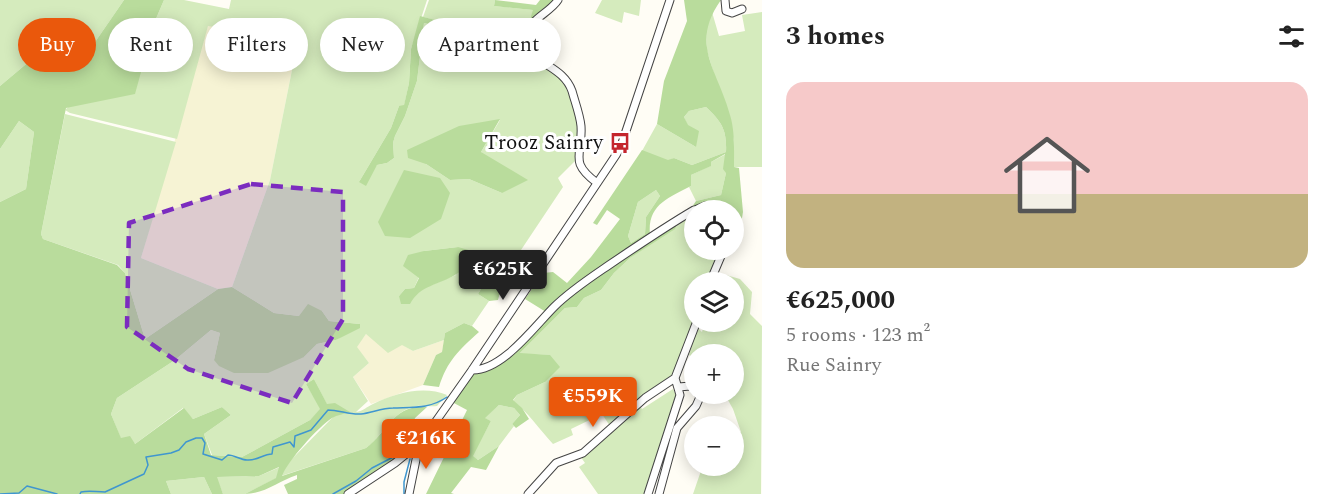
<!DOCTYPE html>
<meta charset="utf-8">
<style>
:root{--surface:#fff;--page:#f6f6f6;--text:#222;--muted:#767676;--line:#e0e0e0;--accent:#ea580c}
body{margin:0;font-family:Spectral,serif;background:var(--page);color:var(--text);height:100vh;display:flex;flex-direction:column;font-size:22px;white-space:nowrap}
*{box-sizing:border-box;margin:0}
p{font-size:20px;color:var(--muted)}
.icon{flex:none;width:33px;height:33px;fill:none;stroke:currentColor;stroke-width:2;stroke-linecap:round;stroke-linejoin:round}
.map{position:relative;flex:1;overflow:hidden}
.details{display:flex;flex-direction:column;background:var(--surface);width:570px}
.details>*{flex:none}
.hud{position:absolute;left:18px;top:18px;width:570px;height:54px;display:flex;gap:12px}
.fabs{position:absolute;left:684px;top:200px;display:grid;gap:12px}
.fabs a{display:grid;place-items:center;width:60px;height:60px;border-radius:50%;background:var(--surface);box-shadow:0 3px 15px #0003;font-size:30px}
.price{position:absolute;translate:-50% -51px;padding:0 14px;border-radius:6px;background:var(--accent);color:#fff;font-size:20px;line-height:39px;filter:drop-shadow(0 2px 3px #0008)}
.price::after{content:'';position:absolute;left:50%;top:36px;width:18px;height:14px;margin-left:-9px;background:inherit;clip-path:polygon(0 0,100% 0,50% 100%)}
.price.on{background:#222;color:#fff}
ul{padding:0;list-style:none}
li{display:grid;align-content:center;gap:12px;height:318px;padding:0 24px}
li+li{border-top:2px solid var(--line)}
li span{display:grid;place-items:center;height:186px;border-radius:18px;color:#555}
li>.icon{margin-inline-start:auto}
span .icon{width:108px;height:108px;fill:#fffc;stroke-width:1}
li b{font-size:26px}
h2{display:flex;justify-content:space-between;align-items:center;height:72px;padding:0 24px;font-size:26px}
.pill{padding:0 21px;border-radius:27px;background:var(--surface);box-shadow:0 3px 15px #0003;font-size:21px;line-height:54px}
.pill.on{background:var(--accent);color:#fff}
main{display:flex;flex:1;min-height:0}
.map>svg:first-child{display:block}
</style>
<main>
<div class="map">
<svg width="762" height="494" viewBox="0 0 762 494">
<rect width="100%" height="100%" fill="#fffdf5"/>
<path fill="#f6f3d4" d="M208,25L298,40L270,180L232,287L218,289L141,258Z
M366,334L403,345L413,351L444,340L442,352L436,355L423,385L371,404L353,377L369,363L356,347Z"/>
<path fill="#d5ebbd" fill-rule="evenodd" d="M0,0H124L93,45L75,23L0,86Z
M164,0H184L229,9L231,0H427L411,49L409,83L404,106H399L391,128L359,182L377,165L387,163L394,158L393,143L395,136L405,116L417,81L424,23L437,26L443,22L423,17L429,0H495L494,6L534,10C531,17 524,28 524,36C522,66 557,63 566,87C570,96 579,123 579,132C580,142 574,149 577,159L558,178L563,187L505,274H490L478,294L489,301L472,326L464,323L445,333L444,340L413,351L402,345L388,353L366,334L357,347L369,363L353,377L368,401L356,412C364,411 366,407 373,404C395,393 424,385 447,395L437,406C430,407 423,405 417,406C392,410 384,435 366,448L281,476L287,464L333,417L314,379L306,384L321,409L310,420L242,457L212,455L204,434L231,415L222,407L193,419L183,408L135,444L121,439L111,414L117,398L175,360L211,330L220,333L214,360L304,357L317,344L336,340L360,324L329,321L322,311L299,316L274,313L232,287L270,180L298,40L208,26L177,139L70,113L65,110L155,21ZM500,120L481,152L502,193L469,179L450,180L426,164ZM458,247L456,275L424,288L414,296H399L405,289L414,288L419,277L424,251Z
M602,0H641L639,16L624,12L622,23L595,13Z
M712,12L719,36L745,31L742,15L762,12V167H734V140L707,51L706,30Z
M706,107C722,122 727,130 726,152L692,165L674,158L668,161L642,151L657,124L696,147L684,117L689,111Z
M65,114L176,142L141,258L218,289L145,339L125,273L118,265L43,239L41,234Z
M19,121L34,132L26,189L0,202V149Z
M726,154V173L721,195L696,201L689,187L691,186V175L710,166L711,162Z
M656,190L660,196L646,217L645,234L631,243L628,236L638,202Z
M694,214V249H721L714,268L704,279L706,282H694V318L679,365L668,380L610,426L602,414L571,429L573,435L553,444C540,430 527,411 513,401L517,395L545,382L550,355L519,354L565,308L577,307L584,298L601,290L614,273L630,258Z
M726,275L740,279L752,292L750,314L762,326L761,494H693L703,465H734V436L741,432L733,409L724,393H734V354H694V370V358L689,355L697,327L702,332L705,321H734V282H722L725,279Z
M673,389L676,395L646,494H598L579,467L585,463L580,456L640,406L642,409Z
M499,405L514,408L520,415L512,424L514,426L499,446L478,460L472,456L491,421L484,418Z
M280,467L277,478L245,494H223L216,477L259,476Z
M204,477L212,494H171L166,481Z"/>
<path fill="#b9dc9c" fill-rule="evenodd" d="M124,0H164L155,21L135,94L66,108L41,234L43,239L117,265L125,273L145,339L218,289L232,287L274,313L299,316L308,304L322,311L329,321L360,324V328L336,340L317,344L304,357L268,373H234L219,366L214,360L220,333L211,330L175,360L117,398L111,414L121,438L130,436L135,444L184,408L193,419L222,407L231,415L204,434L211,455L242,457L310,420L320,409L306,384L314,379L327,404L335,403L350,412C344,414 337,415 332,418C318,427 287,462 282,476L366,448C388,432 393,404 427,407L415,418L411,432L422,441L348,494H288L284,485L297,479V475C279,481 264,494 245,494L276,478L279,467L259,476L217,477L223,494H212L204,477L166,481L171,494H0V202L26,189L34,132L19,121L0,149V86L75,23L93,45Z
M495,0L536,5L540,0H556L538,17L529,22L533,10L494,6Z
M684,0H721C689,45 718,70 730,115C735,131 734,150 734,167L739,168L743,212L739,236H734V210C725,210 722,206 715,204C707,202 698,207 690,210L696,201L721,195L726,173L723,169L725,154L711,162V166L691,175V186C668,198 647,205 650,235L546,312L525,299L543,273L553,272L567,283L591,257L620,219L607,210L597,225L593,223L642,150L668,160L674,158L692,165L726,152C727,130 722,122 706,107L689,111L684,117L688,125L699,131L696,147L657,124L664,81L687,21ZM656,190L660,196L646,217L645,234L631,243L628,236L638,202Z
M420,16L443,22L441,37L436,35L437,26L424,23L417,81L405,116L395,136L393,143L394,158L387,163L377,165L366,186L359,182L391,128L399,106L404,105L409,83L411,49Z
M500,119L481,152L528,180L502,193L469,179L450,180L426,164L408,158L407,150L459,126Z
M404,170L440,178L450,193L441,219L410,238L385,236L378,222Z
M677,224L675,229L630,258L614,273L601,290L584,298L577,307L565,308L520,353L550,355L560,367L545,382L517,395L513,400L522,408L529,419L516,428L512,424L520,415L514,408L499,405L485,418L491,421L473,456L478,460L499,446L486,470L471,467L451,493L454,494H426L467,410L452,402L473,372L483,373L523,344L574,293Z
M458,247L472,251L475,259C469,264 462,271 455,275C439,285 420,285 410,304H401L399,296L405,289L414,288L419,278L403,266L408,255L424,251Z
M490,274H505L498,300L489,301L478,294Z
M464,323L472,326L479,332C459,350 447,361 439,387L423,385L436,355L442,352L445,333Z"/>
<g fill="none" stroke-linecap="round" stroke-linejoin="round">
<path stroke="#3f96cf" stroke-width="1.5" d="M0,494L19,493L27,486L57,494
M80,494L81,492C90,490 96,492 105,492L144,474L148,465L146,457L171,453L179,450L186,442L196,438H202L205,443L203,454L222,460L228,455C235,455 240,460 247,460C257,461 263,454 272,454L273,447L290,442L294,447L295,436L311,430L328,410C339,410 350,415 361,414C371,413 382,408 393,408C412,407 430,409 447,397
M333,494L356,481L372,468L403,452L420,435
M404,494V482L410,459"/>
<defs>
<path id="minor" d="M558,0C550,13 527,20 527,37C527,65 562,63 572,91C575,102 580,115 581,126C583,156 568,161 597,183
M725,0L726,11L732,13L742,9
M695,210L705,206L720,210
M710,282L724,249
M472,370C502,371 534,327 554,307C570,291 590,278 609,265C637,246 665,227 694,210
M679,387L690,386L694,388
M348,494L395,463L422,441L472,370L616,155L621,146L670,0
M409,494L419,445
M528,494L556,463L583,453L645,398L675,378L697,321
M648,494L680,395L675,378
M659,494L677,428L696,406L700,397L698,393"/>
</defs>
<use href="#minor" stroke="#444" stroke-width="9"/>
<use href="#minor" stroke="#fff" stroke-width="7"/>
</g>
<path fill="#7b2cbf" fill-opacity="0.2" stroke="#7b2cbf" stroke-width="4.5" stroke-dasharray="12 8" stroke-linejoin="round" d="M251,184L343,192V319L292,403L188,369L127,327L129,223Z"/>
<defs>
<symbol id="bus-bare" viewBox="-9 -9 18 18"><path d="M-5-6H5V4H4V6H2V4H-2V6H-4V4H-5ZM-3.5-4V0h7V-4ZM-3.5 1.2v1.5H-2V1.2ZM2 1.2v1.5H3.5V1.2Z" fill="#c4262e" stroke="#fff" stroke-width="2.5" paint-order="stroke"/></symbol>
</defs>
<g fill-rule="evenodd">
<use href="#bus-bare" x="605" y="128" width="30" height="30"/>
</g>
<g text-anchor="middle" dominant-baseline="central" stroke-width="6" stroke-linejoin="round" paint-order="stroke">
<g font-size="21" fill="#111" stroke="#fff" text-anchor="end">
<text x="603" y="143">Trooz Sainry</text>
</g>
</g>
</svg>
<div class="fabs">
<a><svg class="icon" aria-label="locate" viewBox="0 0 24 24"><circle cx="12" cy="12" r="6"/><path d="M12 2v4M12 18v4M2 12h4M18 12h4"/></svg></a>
<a><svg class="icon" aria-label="layers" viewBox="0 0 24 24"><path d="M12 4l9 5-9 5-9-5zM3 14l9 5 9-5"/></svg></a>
<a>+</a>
<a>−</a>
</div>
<b class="price on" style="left:503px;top:301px">€625K</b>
<b class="price" style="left:593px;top:428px">€559K</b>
<b class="price" style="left:426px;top:470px">€216K</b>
<div class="hud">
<a class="pill on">Buy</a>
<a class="pill">Rent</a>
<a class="pill">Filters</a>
<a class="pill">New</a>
<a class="pill">Apartment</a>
</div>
</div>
<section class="details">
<h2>3 homes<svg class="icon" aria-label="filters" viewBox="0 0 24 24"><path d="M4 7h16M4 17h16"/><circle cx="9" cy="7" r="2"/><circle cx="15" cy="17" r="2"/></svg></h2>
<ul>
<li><span style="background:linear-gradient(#f6c9c9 60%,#c2b280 0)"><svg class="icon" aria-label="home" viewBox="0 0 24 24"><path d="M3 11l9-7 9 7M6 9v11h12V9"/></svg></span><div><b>€625,000</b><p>5 rooms · 123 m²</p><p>Rue Sainry</p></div></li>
</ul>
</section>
</main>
